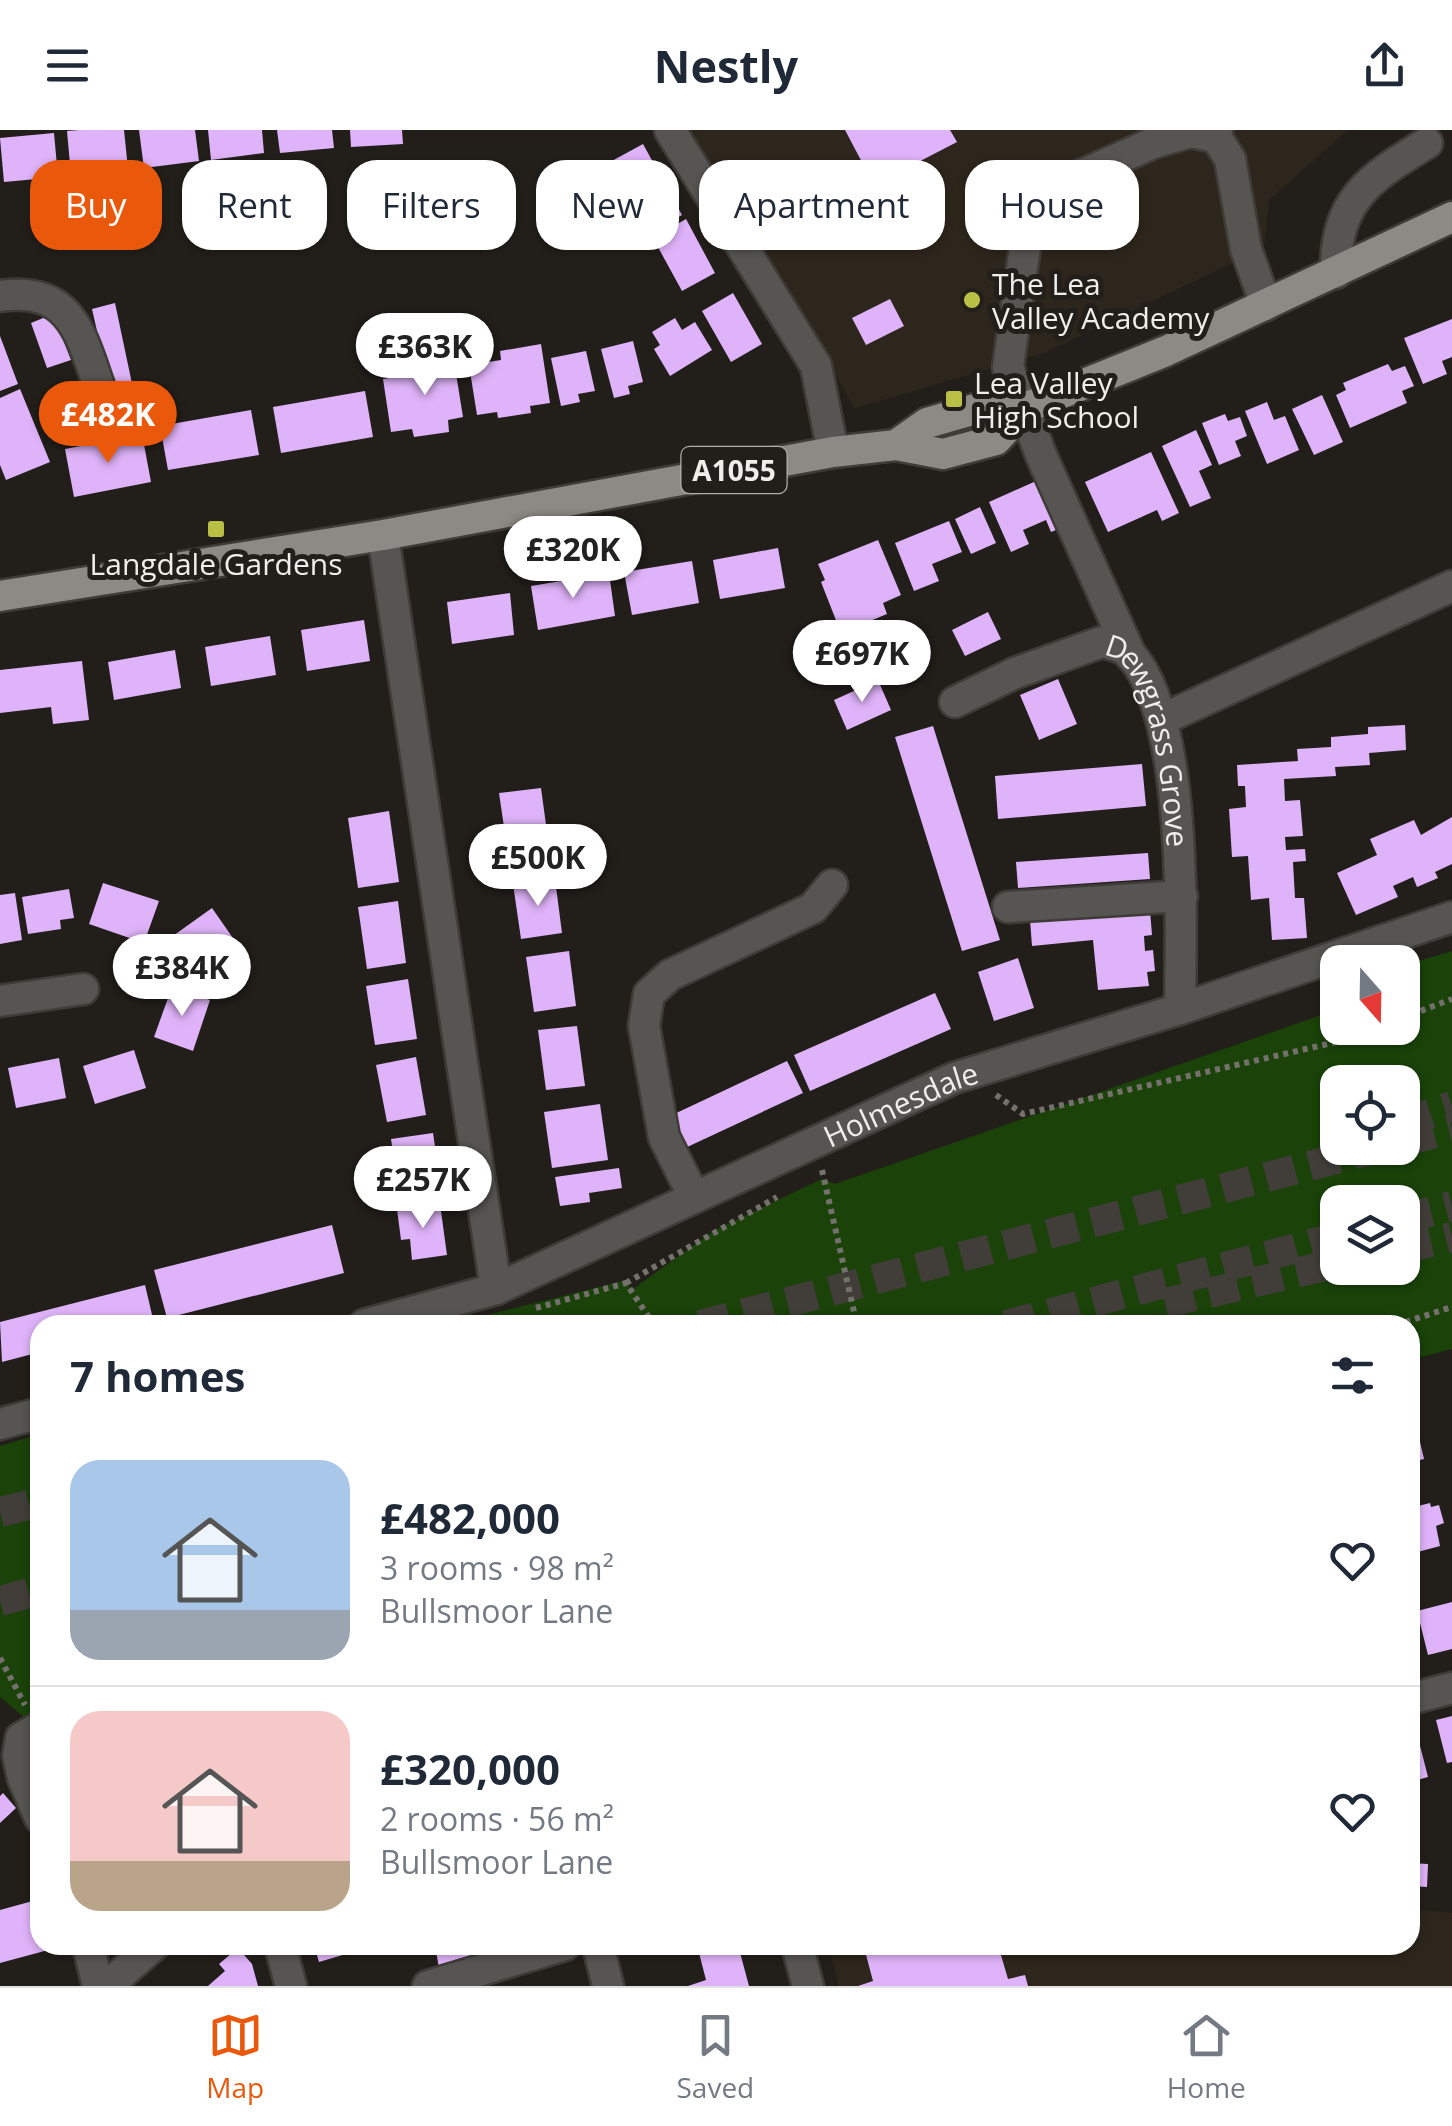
<!DOCTYPE html>
<meta charset="utf-8">
<style>
:root{--surface:#fff;--page:#f2f2f3;--text:#1f2937;--muted:#747a83;--line:#e0e1e3;--accent:#ea580c}
body{margin:0;font-family:"Open Sans",sans-serif;background:var(--page);color:var(--text);height:100vh;display:flex;flex-direction:column;font-size:38px;white-space:nowrap}
*{box-sizing:border-box;margin:0}
p{font-size:32px;color:var(--muted)}
.icon{flex:none;width:55px;height:55px;fill:none;stroke:currentColor;stroke-width:2;stroke-linecap:round;stroke-linejoin:round}
.map{position:relative;flex:1;overflow:hidden}
.sheet{position:absolute;left:30px;top:1185px;width:1390px;height:640px;display:flex;flex-direction:column;background:var(--surface);border-radius:30px;box-shadow:0 2px 8px #0004}
.sheet>*{flex:none}
.hud{position:absolute;left:30px;top:30px;width:1392px;height:90px;display:flex;gap:20px}
.needle{width:65px;rotate:160deg}
.buttons{position:absolute;left:1320px;top:815px;display:grid;gap:20px}
.buttons a{display:grid;place-items:center;width:100px;height:100px;border-radius:20px;background:var(--surface);box-shadow:0 2px 8px #0004;font-size:50px}
.price{position:absolute;translate:-50% -85px;padding:0 22px;border-radius:35px;background:#fff;color:#222;font-size:32px;line-height:65px;filter:drop-shadow(0 2px 5px #0008)}
.price::after{content:'';position:absolute;left:50%;top:60px;width:30px;height:22px;margin-left:-15px;background:inherit;clip-path:polygon(0 0,100% 0,50% 100%)}
.price.current{background:var(--accent);color:#fff}
ul{padding:0;list-style:none}
li{display:flex;align-items:center;gap:30px;height:250px;padding:0 40px}
li+li{border-top:2px solid var(--line)}
li span{display:grid;place-items:center;flex:none;width:280px;height:200px;border-radius:30px;color:#555}
li>.icon{margin-inline-start:auto}
span .icon{width:120px;height:120px;fill:#fffc;stroke-width:1}
li b{font-size:42px}
h2{display:flex;justify-content:space-between;align-items:center;height:120px;padding:0 40px;font-size:42px}
.chip{padding:0 35px;border-radius:30px;background:var(--surface);box-shadow:0 2px 8px #0004;font-size:35px;line-height:90px}
.chip.current{background:var(--accent);color:#fff}
header{display:flex;justify-content:space-between;align-items:center;height:130px;padding:0 40px;background:var(--surface);font-size:45px;font-weight:700}
.tab-bar{display:flex;justify-content:space-around;align-items:center;height:140px;border-top:2px solid var(--line);background:var(--surface);font-size:28px;color:var(--muted)}
.tab-bar a{display:grid;justify-items:center;gap:5px}
.tab-bar .current{color:var(--accent)}
.map>svg:first-child{display:block}
</style>
<header><svg class="icon" aria-label="menu" viewBox="0 0 24 24"><path d="M4 6h16M4 12h16M4 18h16"/></svg>Nestly<svg class="icon" aria-label="share" viewBox="0 0 24 24"><path d="M12 15V3M7 8l5-5 5 5M5 13v7h14v-7"/></svg></header>
<div class="map">
<svg width="1452" height="1856" viewBox="0 0 1452 1856">
<rect width="100%" height="100%" fill="#221f1a"/>
<path fill="#2d261c" d="M689,0H1348L1269,70L1264,118L1044,223L855,278Z
M1410,1779L1452,1783V1856H839L828,1815H1410Z"/>
<path fill="#1a4209" fill-rule="evenodd" d="M1452,821V1219L1410,1230V1195H447L623,1151L633,1159L715,1100L822,1049L835,1054L1336,880L1330,858L1337,855L1338,898H1402L1403,836ZM1338,952H1402V1018H1338ZM1402,1072V1138H1338V1072Z
M40,1304V1592L32,1594L0,1567V1316Z"/>
<path fill="#dfb3f9" d="M79,0H124L128,39L71,45L67,1Z
M139,0H195L199,31L144,38Z
M208,0H262L264,23L211,30Z
M277,0H332L334,18L280,23Z
M350,0H402L403,14L351,17Z
M845,0H950L957,12L874,55Z
M54,3L58,47L4,52L0,8Z
M643,14L682,85L650,103L610,32Z
M686,89L715,143L682,161L653,108Z
M733,163L762,214L731,232L702,181Z
M890,169L904,196L866,215L852,188Z
M115,173L134,263L112,267L92,179Z
M53,184L71,230L47,238L31,193Z
M675,188L682,200L695,192L712,220L670,246L654,219L660,215L652,202Z
M1452,189V227L1442,231L1447,244L1423,254L1404,208Z
M0,206L18,254L0,261Z
M633,211L643,252L628,256L630,264L614,268L601,219Z
M541,214L550,273L530,276L531,283L498,288L497,282L477,285L469,235L501,230L500,221Z
M586,221L595,261L578,264L580,272L561,276L551,228Z
M453,225L463,287L448,290L449,302L414,307L412,299L391,302L383,249L418,244L416,231Z
M1388,234L1392,241L1405,236L1414,256L1402,261L1407,273L1350,298L1336,265L1346,260L1343,253Z
M20,259L50,332L6,350L0,335V268Z
M365,261L373,307L281,323L273,277Z
M1322,265L1343,312L1314,325L1292,279Z
M1267,272L1274,290L1285,286L1299,320L1267,334L1245,281Z
M251,280L259,325L168,340L160,296Z
M1225,284L1228,291L1240,287L1247,306L1235,311L1241,326L1219,335L1202,293Z
M1196,300L1212,335L1199,341L1211,368L1190,377L1162,316Z
M142,304L151,352L74,367L65,319Z
M1151,322L1179,383L1162,391L1157,380L1108,402L1085,352Z
M1045,347L1066,396L1051,402L1046,390L1023,400L1029,414L1011,422L989,372Z
M980,377L996,413L971,424L955,389Z
M949,391L962,422L932,434L939,451L914,461L895,413Z
M878,410L901,465L883,473L887,484L841,503L821,452L825,450L818,434Z
M778,418L785,458L720,469L713,430Z
M692,431L699,473L632,485L624,442Z
M609,443L615,486L538,500L531,456Z
M510,463L514,505L452,514L447,472Z
M988,482L1001,509L965,526L952,500Z
M364,490L370,531L307,541L301,500Z
M270,506L276,545L211,556L205,517Z
M175,520L181,558L114,570L108,532Z
M82,531L89,590L53,594L51,577L0,583V540Z
M1058,549L1077,594L1039,610L1020,565Z
M878,550L891,580L847,600L834,570Z
M1405,595L1406,620L1369,623L1370,635L1335,637L1336,646L1284,649L1285,671L1300,670L1303,706L1285,707L1286,720L1305,719L1306,731L1293,732L1295,768H1304L1307,808L1272,810L1269,768L1251,770L1248,726L1232,727L1229,679L1246,677L1245,656H1238L1237,635L1298,631L1297,619L1331,617V607L1368,604V597Z
M933,596L1000,810L962,821L895,607Z
M1142,634L1146,676L998,689L995,646Z
M541,658L550,724L509,731L499,663Z
M389,681L399,752L358,758L348,688Z
M1452,687V734L1435,742L1438,748L1417,757L1413,747L1393,756L1398,767L1356,785L1337,743L1377,725L1370,709L1414,690L1421,705Z
M1148,723L1150,749L1018,758L1016,732Z
M555,749L562,803L521,809L513,754Z
M103,753L159,771L144,813L89,794Z
M69,759L74,788L60,790L61,799L28,804L22,767Z
M15,763L22,810L0,814V765Z
M398,771L406,833L367,839L358,777Z
M212,778L235,811L194,841L170,808Z
M1150,780L1152,805L1144,806L1145,821L1153,820L1155,841L1147,842L1149,856L1098,860L1093,810L1032,816L1030,790Z
M569,821L576,876L534,882L526,827Z
M1018,828L1034,878L994,891L978,842Z
M408,849L417,909L375,915L366,856Z
M172,857L210,870L193,921L154,907Z
M935,863L951,899L810,961L794,925Z
M577,896L585,956L546,960L538,900Z
M134,920L146,958L95,974L83,936Z
M416,927L426,985L387,992L376,935Z
M59,928L66,968L16,978L8,938Z
M787,931L803,963L685,1018L670,986Z
M600,974L608,1030L552,1038L544,982Z
M433,1003L441,1057L399,1063L391,1009Z
M619,1038L622,1058L589,1063L590,1072L560,1076L555,1047Z
M440,1074L447,1125L412,1130L410,1109L401,1110L397,1079Z
M332,1095L344,1143L167,1188L154,1140Z
M145,1155L154,1193L40,1195V1222L2,1232L0,1192Z
M1420,1312L1424,1329L1412,1332L1417,1354L1410,1356V1315Z
M1430,1373L1431,1377L1439,1375L1444,1393L1436,1396L1440,1416L1410,1424V1378Z
M1452,1472V1519L1428,1525L1417,1481Z
M1452,1586V1632L1447,1633L1436,1590Z
M1417,1604L1428,1647L1410,1652V1605Z
M3,1663L16,1678L0,1693V1666Z
M1410,1733L1428,1734L1427,1757L1410,1756Z
M40,1769V1815L63,1816L0,1833V1780Z
M314,1815H343L346,1824L319,1832Z
M435,1815H475L480,1832L440,1844Z
M697,1815H738L749,1856H688L706,1850Z
M885,1815H998L1008,1849L1025,1845L1028,1856H858L873,1851L865,1821Z
M238,1818L252,1834L258,1856H208L225,1841L219,1834Z"/>
<g fill="none" stroke-linecap="round" stroke-linejoin="round">
<path stroke="#413e39" stroke-width="30" stroke-dasharray="30 15" stroke-linecap="butt" d="M1402,993L1452,976
M1405,1011L1452,999
M1402,1089L1452,1076
M1402,1119L1452,1107
M1165,1173L1338,1133
M700,1195L1378,1018
M1006,1195L1338,1107
M0,1382L40,1372
M0,1471L40,1460"/>
<defs>
<g id="minor">
<path d="M670,0L816,236L833,322"/>
<path d="M1217,0L1216,7L1230,29L1246,119L1266,175"/>
<path d="M1336,143C1335,69 1370,48 1427,13"/>
<path d="M0,166C73,156 81,206 101,262"/>
<path d="M383,405L496,1159"/>
<path d="M1131,526L1041,325L1008,237L1025,117L1031,89L1055,57L1153,13L1190,2L1216,7"/>
<path id="s1" d="M955,572L1015,543L1102,512C1112,515 1123,516 1130,524C1188,588 1181,794 1180,879"/>
<path d="M1163,589L1452,456"/>
<path d="M1008,777L1182,766"/>
<path d="M0,871L83,859"/>
<path d="M693,1065L664,1007L644,896L649,864L670,845L813,778L832,755"/>
<path id="s2" d="M364,1195L496,1159L954,948L1180,879L1452,787"/>
<path d="M0,1294L40,1283"/>
<path d="M1410,1569L1452,1558"/>
<path d="M40,1597L21,1608L18,1625L23,1648L40,1688"/>
<path d="M88,1815L98,1856"/>
<path d="M280,1815L291,1856"/>
<path d="M598,1815L608,1856"/>
<path d="M797,1815L808,1856"/>
<path d="M107,1856L154,1815"/>
<path d="M428,1856L565,1815"/>
</g>
<path id="major" d="M896,315L927,293L982,277L1025,278L1166,221L1452,87
M0,466L383,405L833,322L896,315L943,324L996,310L1025,278"/>
</defs>
<use href="#minor" stroke="#3f3c37" stroke-width="35"/>
<use href="#major" stroke="#3f3c37" stroke-width="35"/>
<path stroke="#74716d" stroke-width="6" stroke-dasharray="5 5" stroke-linecap="butt" d="M1402,888L1452,869
M996,965L1023,984L1345,910L1378,898
M822,1040L857,1195
M626,1153L777,1067
M536,1178L626,1153L654,1195
M1396,1195L1452,1177
M0,1528L25,1575"/>
<use href="#minor" stroke="#565552" stroke-width="30"/>
<use href="#major" stroke="#8d8a85" stroke-width="30"/>
</g>
<g fill="#bac045" stroke="#221f1a" stroke-width="4">
<circle cx="972" cy="170" r="10"/>
<rect x="944" y="259" width="20" height="20" rx="5"/>
<rect x="206" y="389" width="20" height="20" rx="5"/>
</g>
<g text-anchor="middle" dominant-baseline="central" stroke-width="10" stroke-linejoin="round" paint-order="stroke">
<rect fill="#221f1a" stroke="#b2b0ac" stroke-width="2.5" x="681.5" y="317" width="105" height="46" rx="8"/>
<g font-size="28" font-weight="bold" fill="#f0eeea">
<text x="734" y="340">A1055</text>
</g>
<g font-size="30" fill="#f0eeea" stroke="#221f1a" text-anchor="start">
<text x="992" y="153">The Lea<tspan x="992" dy="34">Valley Academy</tspan></text>
<text x="974" y="252">Lea Valley<tspan x="974" dy="34">High School</tspan></text>
<text x="216" y="433" text-anchor="middle">Langdale Gardens</text>
</g>
<g font-size="30" fill="#f0eeea" stroke="#221f1a">
<text stroke="none"><textPath href="#s1" startOffset="278">Dewgrass Grove</textPath></text>
<text stroke="none"><textPath href="#s2" startOffset="582">Holmesdale</textPath></text>
</g>
</g>
</svg>
<div class="buttons">
<a><svg class="needle" viewBox="-14 -14 28 28"><path d="M0-13l5 13h-10z" fill="#e53935"/><path d="M0 13l5-13h-10z" fill="#747a83"/></svg></a>
<a><svg class="icon" aria-label="locate" viewBox="0 0 24 24"><circle cx="12" cy="12" r="6"/><path d="M12 2v4M12 18v4M2 12h4M18 12h4"/></svg></a>
<a><svg class="icon" aria-label="layers" viewBox="0 0 24 24"><path d="M12 4l9 5-9 5-9-5zM3 14l9 5 9-5"/></svg></a>
</div>
<b class="price" style="left:425px;top:268px">£363K</b>
<b class="price current" style="left:108px;top:336px">£482K</b>
<b class="price" style="left:573px;top:471px">£320K</b>
<b class="price" style="left:862px;top:575px">£697K</b>
<b class="price" style="left:538px;top:779px">£500K</b>
<b class="price" style="left:182px;top:889px">£384K</b>
<b class="price" style="left:423px;top:1101px">£257K</b>
<div class="hud">
<a class="chip current">Buy</a>
<a class="chip">Rent</a>
<a class="chip">Filters</a>
<a class="chip">New</a>
<a class="chip">Apartment</a>
<a class="chip">House</a>
</div>
<section class="sheet">
<h2>7 homes<svg class="icon" aria-label="filters" viewBox="0 0 24 24"><path d="M4 7h16M4 17h16"/><circle cx="9" cy="7" r="2"/><circle cx="15" cy="17" r="2"/></svg></h2>
<ul>
<li><span style="background:linear-gradient(#a9c7e8 75%,#9aa5b1 0)"><svg class="icon" aria-label="home" viewBox="0 0 24 24"><path d="M3 11l9-7 9 7M6 9v11h12V9"/></svg></span><div><b>£482,000</b><p>3 rooms · 98 m²</p><p>Bullsmoor Lane</p></div><svg class="icon" aria-label="heart" viewBox="0 0 24 24"><path d="M12 20l-8-8c-3-5 5-10 8-4 3-6 11-1 8 4z"/></svg></li>
<li><span style="background:linear-gradient(#f6c9c9 75%,#b9a48a 0)"><svg class="icon" aria-label="home" viewBox="0 0 24 24"><path d="M3 11l9-7 9 7M6 9v11h12V9"/></svg></span><div><b>£320,000</b><p>2 rooms · 56 m²</p><p>Bullsmoor Lane</p></div><svg class="icon" aria-label="heart" viewBox="0 0 24 24"><path d="M12 20l-8-8c-3-5 5-10 8-4 3-6 11-1 8 4z"/></svg></li>
</ul>
</section>
</div>
<nav class="tab-bar">
<a class="current"><svg class="icon" aria-label="map" viewBox="0 0 24 24"><path d="M3 6l6-2 6 2 6-2v14l-6 2-6-2-6 2zM9 4v14M15 6v14"/></svg>Map</a>
<a><svg class="icon" aria-label="saved" viewBox="0 0 24 24"><path d="M7 4h10v16l-5-4-5 4z"/></svg>Saved</a>
<a><svg class="icon" aria-label="home" viewBox="0 0 24 24"><path d="M3 11l9-7 9 7M6 9v11h12V9"/></svg>Home</a>
</nav>
